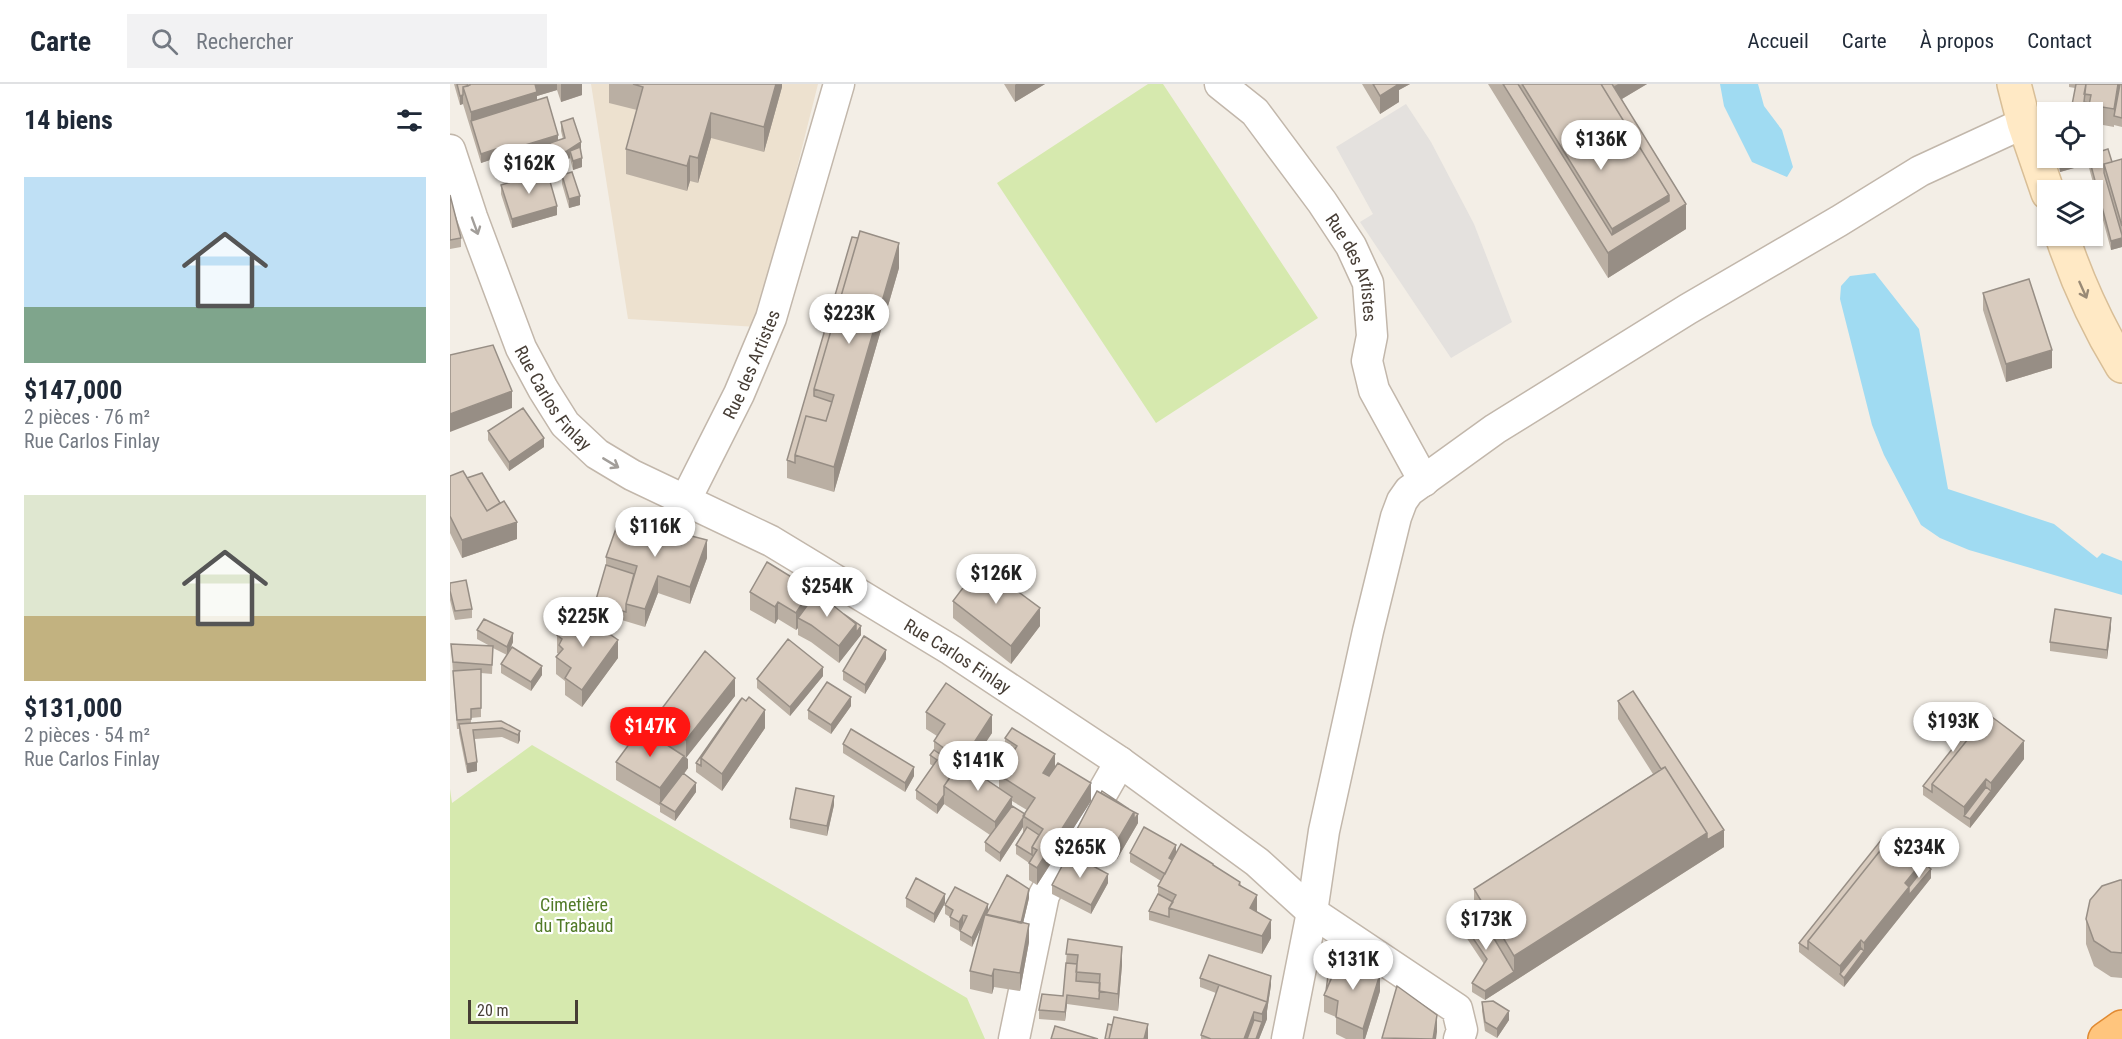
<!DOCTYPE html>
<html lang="fr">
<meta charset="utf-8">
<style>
:root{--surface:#fff;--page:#f2f2f3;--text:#1f2937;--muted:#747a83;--line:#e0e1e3;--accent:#ff1612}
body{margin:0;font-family:"Roboto Condensed",sans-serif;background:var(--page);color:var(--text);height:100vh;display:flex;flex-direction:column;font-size:22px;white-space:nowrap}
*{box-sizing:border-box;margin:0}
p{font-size:20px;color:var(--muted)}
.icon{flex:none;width:33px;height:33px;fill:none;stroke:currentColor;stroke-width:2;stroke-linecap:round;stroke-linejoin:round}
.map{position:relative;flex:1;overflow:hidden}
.drawer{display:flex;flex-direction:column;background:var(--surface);width:450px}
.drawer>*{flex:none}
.controls{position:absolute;left:1587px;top:18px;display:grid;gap:12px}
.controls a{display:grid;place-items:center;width:66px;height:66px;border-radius:0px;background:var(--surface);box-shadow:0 2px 4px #0004;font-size:30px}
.scale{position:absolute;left:18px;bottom:15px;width:110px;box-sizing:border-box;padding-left:6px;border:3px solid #463d35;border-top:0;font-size:16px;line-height:21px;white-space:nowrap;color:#463d35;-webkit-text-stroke:4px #fff;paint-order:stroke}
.price{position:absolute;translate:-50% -51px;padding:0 14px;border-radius:21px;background:#fff;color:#222;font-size:20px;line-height:39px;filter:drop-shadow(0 2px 3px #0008)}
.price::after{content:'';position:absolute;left:50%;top:36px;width:18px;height:14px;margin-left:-9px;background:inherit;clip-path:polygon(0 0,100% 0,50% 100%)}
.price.selected{background:var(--accent);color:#fff}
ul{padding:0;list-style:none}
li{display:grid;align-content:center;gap:12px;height:318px;padding:0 24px}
li span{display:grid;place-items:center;height:186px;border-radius:0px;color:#555}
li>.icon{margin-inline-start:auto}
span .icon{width:108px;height:108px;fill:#fffc;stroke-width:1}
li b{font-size:26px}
h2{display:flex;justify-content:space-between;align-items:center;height:72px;padding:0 24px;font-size:26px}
header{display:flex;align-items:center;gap:36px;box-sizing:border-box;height:84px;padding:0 30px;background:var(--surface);border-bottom:2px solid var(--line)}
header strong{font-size:28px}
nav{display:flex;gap:33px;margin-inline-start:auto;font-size:21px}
.search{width:420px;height:54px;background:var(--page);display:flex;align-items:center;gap:15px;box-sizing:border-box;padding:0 21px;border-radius:0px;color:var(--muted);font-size:22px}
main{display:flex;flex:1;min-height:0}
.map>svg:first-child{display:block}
</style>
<header>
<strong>Carte</strong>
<div class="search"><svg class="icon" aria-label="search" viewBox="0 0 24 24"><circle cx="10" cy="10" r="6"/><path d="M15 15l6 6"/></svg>Rechercher</div>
<nav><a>Accueil</a><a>Carte</a><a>À propos</a><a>Contact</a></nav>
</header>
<main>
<section class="drawer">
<h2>14 biens<svg class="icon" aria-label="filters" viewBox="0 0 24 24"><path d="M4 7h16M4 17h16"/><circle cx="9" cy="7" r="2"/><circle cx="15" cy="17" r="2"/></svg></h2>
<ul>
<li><span style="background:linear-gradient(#bfe0f5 70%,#7fa58c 0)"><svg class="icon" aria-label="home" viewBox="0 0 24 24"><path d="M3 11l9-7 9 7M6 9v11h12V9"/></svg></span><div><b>$147,000</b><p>2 pièces · 76 m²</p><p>Rue Carlos Finlay</p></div></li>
<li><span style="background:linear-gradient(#dfe7d0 65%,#c2b280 0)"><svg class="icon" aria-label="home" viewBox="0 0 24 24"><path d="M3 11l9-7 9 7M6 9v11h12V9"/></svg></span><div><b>$131,000</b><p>2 pièces · 54 m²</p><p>Rue Carlos Finlay</p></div></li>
</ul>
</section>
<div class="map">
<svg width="1672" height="955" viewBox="0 0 1672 955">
<rect width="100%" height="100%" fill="#f3eee6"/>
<path fill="#ede1cf" d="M141,0H368L307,243L178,235Z"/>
<path fill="#d6e9ae" d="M698,0H713L868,234L706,339L547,99Z
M82,661L517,914L535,955H0V705L2,719Z"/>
<path fill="#e4e1de" d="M956,20L981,58L1024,140L1062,238L1001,274L910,138L923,130L886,63Z"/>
<path fill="#a0dbf2" d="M1270,0H1308L1314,22L1332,46L1343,83L1337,93L1302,78L1274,22Z
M1425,189L1469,245L1498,405L1604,440L1647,474L1652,469L1672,477V511L1519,466L1490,454L1471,441L1434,371L1422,341L1390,215L1391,202L1400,192Z"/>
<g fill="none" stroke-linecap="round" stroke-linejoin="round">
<defs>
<g id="minor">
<path id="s1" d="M770,0L805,28L872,118L901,162L918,199L922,252L917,277L924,306L974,397"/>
<path id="s2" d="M0,66L22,133L71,264L93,305L115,340L147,370L182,391L321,457L501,566L670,678L807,778L862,828L1007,925L1012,946L1009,955"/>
<path id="s3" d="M235,417L289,310L321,234L389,0"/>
<path d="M564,955L594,811L670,678"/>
<path d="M837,955L862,828L874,747L918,547L946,433L952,417L959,407L1045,345L1238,225L1389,137L1470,87L1574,39"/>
</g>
<path id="secondary" d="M1564,0L1574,39L1598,109
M1612,152C1627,197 1647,241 1672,282"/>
<path id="trunk" d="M1655,955L1672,943"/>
</defs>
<use href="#minor" stroke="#c2b7ab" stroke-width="33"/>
<use href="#secondary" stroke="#d8be97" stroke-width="36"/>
<use href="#trunk" stroke="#e18a32" stroke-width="36"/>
<use href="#minor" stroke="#fff" stroke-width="30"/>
<use href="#secondary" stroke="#ffe9c5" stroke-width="33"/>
<use href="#trunk" stroke="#ffc57d" stroke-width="33"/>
</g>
<path fill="#baafa3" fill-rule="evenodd" d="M4,0H132V11L111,18L107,6L87,12V16L108,56L113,55L111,47V38L131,67V68L132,83L123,86L120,74L117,76L104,81L100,68V63L56,76L55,71L31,79L13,20L10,21Z
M159,0H332V3L314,68L261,54L248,99L240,97L237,107L176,90V65L187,26L159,19Z
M554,0H595L565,18Z
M912,0H960L949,6V18L930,30Z
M1038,0H1197L1172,15L1236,145L1158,194Z
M1619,0H1672V43L1664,41V43L1642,39V28H1621L1625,4L1619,3Z
M1606,74H1642L1662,78L1672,75V163L1661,166L1638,80L1610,88Z
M112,91L130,121L119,124L112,100Z
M51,101L107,131L62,144L51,110Z
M0,111L11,154V163L0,165Z
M402,153L449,184L384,408L337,394V376Z
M1533,209L1602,284L1556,298L1533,226Z
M38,347L94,363L59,387L38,356Z
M0,392L17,394L67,455L12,474L0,449Z
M156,473L257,474L240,520L208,509L195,543L145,528V519L156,481Z
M0,499L22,525V534L5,536L0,516Z
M300,508L361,516L383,521L411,551L389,579L361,558L348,551V544L346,546L328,535L325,540L300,526Z
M503,517L590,542L561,580L503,534Z
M1661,543L1657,575L1600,567V558Z
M27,546L63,558L59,568L92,591L81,607L51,589V580L57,571L43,564L42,590L31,589V633L21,634V639L70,647V656L68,660L52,653L25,655L27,687L17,689L9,649V645H7L1,560L40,562L27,555Z
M107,551L168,574L132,623L115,611V597L106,590V573L109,570L107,569Z
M436,575L415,610L393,596V587Z
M373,592L340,632L307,604V595Z
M285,612L236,673L238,684L234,690L246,708L225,737L210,728V722L166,696V678L204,653V635Z
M291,615L315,644L272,707L246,688V679Z
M1168,617L1274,763L1035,916L1022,908V899L1034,880L1008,841V832L1024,821V805L1203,690L1168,635Z
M401,622L381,650L358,635V626Z
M476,628L542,649L519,684L549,704V691L559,674L555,672V654L605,683L641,717L587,801L579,796V779L566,770V761L573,750V743L550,778L535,767V758L540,751L494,720L487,730L466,715V706L483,682L480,680V671L484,666V657L487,652L476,645ZM562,717L577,726L575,730L562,722Z
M393,660L464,692L455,708L393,669Z
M1574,675L1520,744L1473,711V702Z
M647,707L688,739L667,775L643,762L637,772L625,767V749Z
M384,721L377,752L340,744V735Z
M680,769L726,770L763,781L790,799L821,854L812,870L699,836V827L708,810V802L711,797L680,778Z
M1476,781L1481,794L1394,903L1349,868V859Z
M1672,796V894L1661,893L1644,882L1636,860V835Z
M658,799L641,830L602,810V801Z
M456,814L495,819L484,839L456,823Z
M579,814L573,839L579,858L570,907L544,903L542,910L520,905V887L532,841L522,863L510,856V847L514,840L509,847L500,842V833L495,830V821L538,828Z
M618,855L672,881L668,927L617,920L615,937L589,935V926L613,912Z
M750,894L821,901L817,927V935L809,955H751V951L766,909L750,903Z
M930,907L915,955H896L886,950V933L874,928V911Z
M1032,918L1059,936L1047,954L1035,947L1032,927Z"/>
<path fill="#978e85" d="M83,0H107V6L87,12V26L21,37V28Z
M111,0H132V11L111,18Z
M326,0H332V3L314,68V43Z
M566,0H595L565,18V1Z
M944,0H960L949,6V18L930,30V12Z
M1168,0H1197L1160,22V5Z
M1668,0H1670L1664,32V43V25Z
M13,11V20L10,21V12Z
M261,29V54L248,99V74Z
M108,51V60L100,59V63L56,76V67Z
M131,58V67L122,73L120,67V74L117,76L104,81V72Z
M55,62V71L31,79V70Z
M240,72V97L237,107V82Z
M132,74V83L123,86V77Z
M1631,74H1638V80L1610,88V79Z
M1219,111L1236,120V145L1158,194V169L1162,166V145Z
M130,112V121L119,124V115Z
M107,122V131L62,144V135Z
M1672,154V163L1661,166V157Z
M449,159V184L384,408V383Z
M1602,266V284L1556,298V280Z
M62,307V324L0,348V330Z
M94,354V363L59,387V378Z
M67,438V455L12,474V456Z
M257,456V474L240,520V503Z
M208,492V509L195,543V525Z
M361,505V522L348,534V544L346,546V529Z
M328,518V535L325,540V523Z
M590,524V542L561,580V562Z
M1661,534V543L1657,575V566Z
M406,540L411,542V551L389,579V562Z
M63,549V558L57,572V563Z
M168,556V574L132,623V606Z
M436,566V575L415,610V601Z
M92,582V591L81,607V598Z
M373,583V592L340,632V623Z
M285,594V612L236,674V656Z
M401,613V622L381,650V641Z
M315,626V644L272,707V690Z
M542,631V649L502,708L512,685V677Z
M70,647V656L68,660V651Z
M1574,657V675L1520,744V735L1541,707V699Z
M605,670V688L593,707V689Z
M234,672L238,675V684L211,720H210V704Z
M27,678V687L17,689V680Z
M464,683V692L455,708V699Z
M1536,695V712L1514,732V741V723Z
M246,699V708L225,737V728Z
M641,699V717L587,801V784Z
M494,711V720L487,730V721Z
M384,712V721L377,752V742Z
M562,713V731L545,755V738Z
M684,728L688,730V739L667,775V757Z
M573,734V743L550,778V769Z
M643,745V762L637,772V755Z
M1274,746V763L1035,916V907L1064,888V872L1257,749Z
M726,761V770L719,783V774Z
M1476,773V790L1481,785V794L1394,903V894L1390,890V882L1411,856V872L1414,867V859L1455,799Z
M658,790V799L641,830V821Z
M579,805V814L571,848V839Z
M495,810V819L484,839V830Z
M807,811V828L800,824Z
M538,820V829L522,863V854Z
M513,831V840L509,847V838Z
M821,836V854L812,870V852Z
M579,840V858L570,907V889Z
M672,863V881L668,927V910Z
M544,885V903L542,910V892Z
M930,890V907L915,955H913V945Z
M821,892V901L817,927V918Z
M617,911V920L615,937V928Z
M817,918V935L809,955H806L812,938V930Z
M1059,927V936L1047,954V945Z
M804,928V945L800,955H794Z
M987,931V948L986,955H983Z
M698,940V955H694Z"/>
<path fill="#d8cbbe" stroke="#978e85" stroke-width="1.5" d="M7,0H17L18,2L13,3V11L10,12Z
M20,0H85L87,8L21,28L13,3L20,1Z
M183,0H326L314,43L261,29L248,74L240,72L237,82L176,65L193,3Z
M923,0H949L930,12Z
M1053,0H1068L1162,151L1219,117V111L1151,0H1162L1236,120L1158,169Z
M1072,0H1151L1219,111L1162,145Z
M1626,0H1636L1634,18L1640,19L1639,28L1621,26Z
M1636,0H1668L1664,25L1639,21L1641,11L1634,10Z
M1670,0H1672V34L1664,32Z
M97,13L108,51L56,67L55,62L31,70L21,37Z
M123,34L131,58L117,67L104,72L100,59L115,54L111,38Z
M130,63L132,74L123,77L120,67Z
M1658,65L1662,78L1654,80V89L1672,151V154L1661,157L1639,74H1642V70Z
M1608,74H1631L1610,79Z
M1672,75V142L1654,80Z
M97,87L107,122L62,135L51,101Z
M122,88L130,112L119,115L112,91Z
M0,111L11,154L0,156Z
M410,147L449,159L384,383L345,371L356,332L376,337L384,311L364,305Z
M402,153L408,154L364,305V312L382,318L376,337L356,332L345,371V379L337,376Z
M1579,195L1602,266L1556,280L1533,209Z
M43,261L62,307L0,330V271Z
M73,324L94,354L59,378L38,347Z
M13,387L37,427L54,417L67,438L12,456L0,432V392Z
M32,389L50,419L37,427L17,394Z
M169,436L221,451L222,447L257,456L240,503L208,492L195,525L176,520L187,482L156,473Z
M317,478L361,505L346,529L328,518L325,523L300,508Z
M531,480L590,524L561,562L503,517Z
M156,481L184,490L176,520V528L145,519Z
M16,496L22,525L5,527L0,507V499Z
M370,504L383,513L379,518L406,540L389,562L361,541L348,534Z
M1605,525L1661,534L1657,566L1600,558Z
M125,526L168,556L132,606L115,594L121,584L106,573L113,565L109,561L112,555L107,551Z
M394,530L411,542L406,549V540Z
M34,535L63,549L57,563L27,546Z
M414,552L436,566L415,601L393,587Z
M338,555L373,583L340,623L307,595Z
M1,560L43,562L42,581L3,578Z
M62,563L92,582L81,598L51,580Z
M255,567L285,594L236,656L204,635Z
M31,585V624L21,625V635L7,636L3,587Z
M377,598L401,613L381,641L358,626Z
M496,599L542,631L512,677L484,657L495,640L476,628Z
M1183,607L1274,746L1257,756V749L1215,683L1211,685L1168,617Z
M299,613L315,626L272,690L251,674L292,614L296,617Z
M291,615L251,674V682L246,679Z
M1538,630L1574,657L1541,699L1536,695L1514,723L1482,700Z
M1529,631L1534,635L1482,700V708L1473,702Z
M51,637L70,647L68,651L52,644L23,646L27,678L17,680L9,640Z
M191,644L234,672L210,704L166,678Z
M562,644L605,670L593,689L599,692L608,679L641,699L587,784L579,779L587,766L582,763L593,745L573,732L585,714L549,691L567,662L555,654Z
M401,645L464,683L455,699L393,660Z
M484,666L508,682L494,702V711L487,721L466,706L487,676L480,671Z
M510,678L562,713L545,738L494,702Z
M1215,683L1257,749L1064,872L1024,805Z
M233,689L246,699L225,728L210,719Z
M1536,703L1541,707L1520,735L1514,732Z
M346,704L384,712L377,742L340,735Z
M647,707L684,728L667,757L643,745L637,755L625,749Z
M652,707L679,725L651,709Z
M562,722L575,730L573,734L550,769L535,758Z
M684,728L688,730L684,736Z
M577,743L589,751L582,763V771L566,761Z
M694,743L726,761L719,774L722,776L715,790L680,769Z
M1445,748L1476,773L1455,799L1459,803L1414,859L1411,856L1390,882L1358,857Z
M1436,750L1441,753L1358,857V865L1349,859Z
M731,760L763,780V781L790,798L789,801L807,811L800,824L821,836L812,852L719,824L726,811L708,802Z
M619,769L658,790L641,821L602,801Z
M1476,781L1481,785L1459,811V803Z
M557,791L579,805L571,839L536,831Z
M466,794L495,810L484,830L456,814Z
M1670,796H1672V869L1661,868L1644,857L1636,835L1640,816L1652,802Z
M505,803L538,820L522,854L510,847L517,832L513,831L509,838L500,833L503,826L495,821Z
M708,810L723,818L719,824V833L699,827Z
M1024,821L1064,888L1035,907L1022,899L1037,875L1008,832Z
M535,830L579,840L570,889L544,885L542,892L520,887Z
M618,855L672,863L668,910L649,907L650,890L626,888L628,871L616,870Z
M1411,864L1414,867L1394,894L1390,890Z
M759,871L821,892L817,918L750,894Z
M891,872L930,890L913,945L886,933L888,917L874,911Z
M880,876L888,879L876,907Z
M616,879L627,880L626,897L650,899L649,915L617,911L615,928L589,926L592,910L613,912Z
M769,901L817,918L812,930L804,928L794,955H761L751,951Z
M947,902L987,931L983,955L932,954Z
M1043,917L1059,927L1047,945L1035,938L1032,918Z
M664,933L698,940L694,955H659Z
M804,936L812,938L806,955H797Z
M658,940L662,941L659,955H655Z
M605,942L648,955H601Z"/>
<defs><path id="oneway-shaft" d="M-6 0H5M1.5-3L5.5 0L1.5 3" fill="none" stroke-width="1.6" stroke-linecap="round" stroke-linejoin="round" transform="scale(1.5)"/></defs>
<g stroke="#a29e9a">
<use href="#oneway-shaft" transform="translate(25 142) rotate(70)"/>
<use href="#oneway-shaft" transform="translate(161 379) rotate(31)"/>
</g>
<use stroke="#998a76" href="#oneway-shaft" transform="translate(1633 206) rotate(66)"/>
<g text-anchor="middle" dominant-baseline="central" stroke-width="4.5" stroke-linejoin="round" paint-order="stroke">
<g font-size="18" fill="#463d35" stroke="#fff">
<text stroke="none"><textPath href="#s1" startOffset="231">Rue des Artistes</textPath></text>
<text stroke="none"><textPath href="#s3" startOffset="152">Rue des Artistes</textPath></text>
<text stroke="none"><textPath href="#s2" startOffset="270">Rue Carlos Finlay</textPath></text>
<text stroke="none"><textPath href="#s2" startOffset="756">Rue Carlos Finlay</textPath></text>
</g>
<g font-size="18" fill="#517a27" stroke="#fff">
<text x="124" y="820">Cimetière<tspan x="124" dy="21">du Trabaud</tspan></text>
</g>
</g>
</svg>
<div class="controls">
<a><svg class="icon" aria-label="locate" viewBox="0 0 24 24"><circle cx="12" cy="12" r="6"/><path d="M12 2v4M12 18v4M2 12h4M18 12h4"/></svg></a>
<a><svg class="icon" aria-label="layers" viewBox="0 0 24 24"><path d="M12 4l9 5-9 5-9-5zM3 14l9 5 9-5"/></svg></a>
</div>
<div class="scale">20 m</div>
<b class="price" style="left:1151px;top:87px">$136K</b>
<b class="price" style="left:79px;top:111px">$162K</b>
<b class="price" style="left:399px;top:261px">$223K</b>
<b class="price" style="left:205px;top:474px">$116K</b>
<b class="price" style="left:546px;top:521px">$126K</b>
<b class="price" style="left:377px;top:534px">$254K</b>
<b class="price" style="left:133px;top:564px">$225K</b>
<b class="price" style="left:1503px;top:669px">$193K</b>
<b class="price selected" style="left:200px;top:674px">$147K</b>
<b class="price" style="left:528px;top:708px">$141K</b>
<b class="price" style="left:630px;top:795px">$265K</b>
<b class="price" style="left:1469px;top:795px">$234K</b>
<b class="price" style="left:1036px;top:867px">$173K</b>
<b class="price" style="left:903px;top:907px">$131K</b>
</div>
</main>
